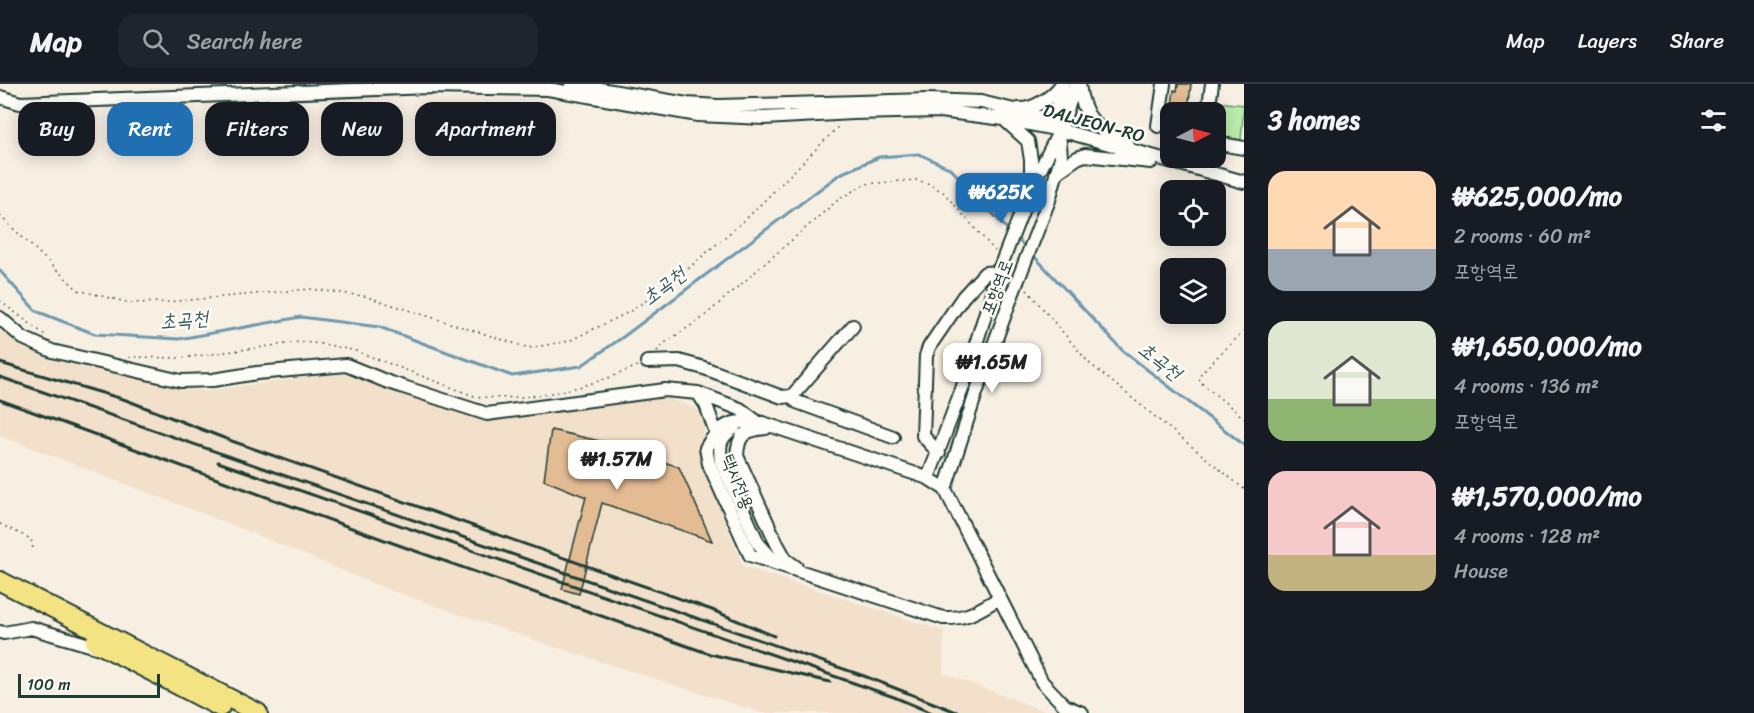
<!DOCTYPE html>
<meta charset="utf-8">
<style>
:root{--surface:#171b24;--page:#20242c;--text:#f1f3f6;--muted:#9ea1a6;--line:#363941;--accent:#1f6fb2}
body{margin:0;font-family:Sriracha,"Poor Story",sans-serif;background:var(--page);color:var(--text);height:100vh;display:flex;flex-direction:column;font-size:22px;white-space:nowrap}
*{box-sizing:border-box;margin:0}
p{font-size:20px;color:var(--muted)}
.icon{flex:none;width:33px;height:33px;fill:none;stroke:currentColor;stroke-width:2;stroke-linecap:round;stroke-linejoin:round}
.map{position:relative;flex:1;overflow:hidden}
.drawer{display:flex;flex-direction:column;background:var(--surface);width:510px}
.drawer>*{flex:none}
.hud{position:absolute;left:18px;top:18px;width:570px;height:54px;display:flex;gap:12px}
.needle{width:39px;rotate:84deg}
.controls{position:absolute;left:1160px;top:18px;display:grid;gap:12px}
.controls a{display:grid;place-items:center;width:66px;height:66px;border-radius:12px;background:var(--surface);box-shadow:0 3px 15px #0003;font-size:30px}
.scale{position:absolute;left:18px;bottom:15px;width:142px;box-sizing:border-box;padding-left:6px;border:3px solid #1f3d34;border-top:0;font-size:16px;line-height:21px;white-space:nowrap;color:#1f3d34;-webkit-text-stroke:4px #fdfcf7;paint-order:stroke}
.price{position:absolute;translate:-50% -51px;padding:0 14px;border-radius:12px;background:#fff;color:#222;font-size:20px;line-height:39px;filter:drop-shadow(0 2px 3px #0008)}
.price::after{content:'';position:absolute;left:50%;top:36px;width:18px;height:14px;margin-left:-9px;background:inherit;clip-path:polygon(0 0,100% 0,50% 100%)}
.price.on{background:var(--accent);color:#fff}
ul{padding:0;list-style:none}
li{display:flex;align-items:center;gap:18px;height:150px;padding:0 24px}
li span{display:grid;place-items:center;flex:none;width:168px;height:120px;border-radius:18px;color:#555}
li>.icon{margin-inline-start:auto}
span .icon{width:72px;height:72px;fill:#fffc;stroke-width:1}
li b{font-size:26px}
h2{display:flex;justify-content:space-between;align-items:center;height:72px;padding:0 24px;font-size:26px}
.tag{padding:0 21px;border-radius:18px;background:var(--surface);box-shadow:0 3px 15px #0003;font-size:21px;line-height:54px}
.tag.on{background:var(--accent);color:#fff}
header{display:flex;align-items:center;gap:36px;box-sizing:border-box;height:84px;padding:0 30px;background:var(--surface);border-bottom:2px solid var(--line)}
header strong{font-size:28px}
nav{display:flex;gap:33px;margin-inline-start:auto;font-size:21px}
.search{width:420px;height:54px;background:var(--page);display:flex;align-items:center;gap:15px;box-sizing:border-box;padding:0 21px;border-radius:18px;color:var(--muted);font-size:22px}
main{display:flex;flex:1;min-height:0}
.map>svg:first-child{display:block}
</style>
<header>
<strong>Map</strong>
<div class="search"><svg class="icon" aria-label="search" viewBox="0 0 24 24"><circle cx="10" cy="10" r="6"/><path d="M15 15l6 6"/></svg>Search here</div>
<nav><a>Map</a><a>Layers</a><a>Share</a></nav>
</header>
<main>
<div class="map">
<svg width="1244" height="629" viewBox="0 0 1244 629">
<rect width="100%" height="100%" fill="#f8efe3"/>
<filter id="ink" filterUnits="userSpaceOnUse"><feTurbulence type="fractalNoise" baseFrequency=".0167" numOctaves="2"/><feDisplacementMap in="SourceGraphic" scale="12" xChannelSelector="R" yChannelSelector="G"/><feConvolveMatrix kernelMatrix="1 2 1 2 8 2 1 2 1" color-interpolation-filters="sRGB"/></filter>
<g filter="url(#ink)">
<path fill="#f2e0cb" d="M0,223L23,245L32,265L83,283L205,307L344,288L487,331L669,314L707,329L700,374L743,482L944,547L943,589L1050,629H762L558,564L386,505L250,448L0,352Z"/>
<path fill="#baecac" stroke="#6c9470" stroke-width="1.5" d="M1218,18L1244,21L1241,56L1215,52Z"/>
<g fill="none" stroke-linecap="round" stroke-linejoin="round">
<path stroke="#6d98ae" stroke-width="3" d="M1016,154L1026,164
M1033,171L1122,266L1244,361
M0,187L36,227L95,250L179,255L301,233L379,243L512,292L581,282L623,253L840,90L879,73L919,70L951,85L1009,147"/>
</g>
<path fill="#e4bc94" stroke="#1f3d34" stroke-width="1.5" d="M1178,0H1191L1188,28H1171L1174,6L1177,7Z
M551,346L608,359L679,383L712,457L602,419L579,510L562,505L586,413L544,396Z"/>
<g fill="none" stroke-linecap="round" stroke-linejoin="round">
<defs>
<path id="minor" d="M571,0L687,20L718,22L927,16L981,18L1047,34L1059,45
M1079,0C1083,37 1098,44 1128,61
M0,13L20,19L429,3L548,5L698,31L764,34L853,29L940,27L1004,35L1060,46L1244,98
M1018,25C1034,26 1052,13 1061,1
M1208,28L1212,0
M1006,37L1028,57L1031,76V100
M1158,42L1164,0
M1215,59L1244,64
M1056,89L1077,74L1085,71L1151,78
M1031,104L1060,46L1076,0
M1049,116L1061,73L1057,23L1063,0
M0,234L23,254L52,267L181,297L213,296L257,289L346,281L388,298L487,330L665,306L698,309L740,325L756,337
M647,278L679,277L704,284L782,313L792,312L797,318L893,353
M698,309L706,321L716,349
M792,312L853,242
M734,344C719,354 719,361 721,377L758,459L774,477
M766,344C745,346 738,350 737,372L777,460L786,476L796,483
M939,369L923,352L926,272L929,263L963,213L985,189L999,188
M928,394L962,305L999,186
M945,405L976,309L1014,206
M1000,514C978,526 969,535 943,534L750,471L709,380L706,364C721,338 735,335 763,339L928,394L945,405L1042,598L1065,622L1082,629
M0,548L4,549L31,544L100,564"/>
<path id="highway" d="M0,497L258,629
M95,558L220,623"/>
</defs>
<use href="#minor" stroke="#1f3d34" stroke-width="16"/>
<use href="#highway" stroke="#1f3d34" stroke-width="22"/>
<path stroke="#1f3d34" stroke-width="1.5" stroke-dasharray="1.5 4.5" stroke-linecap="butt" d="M0,132L78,206L130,219L167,218L310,205L364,212L529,264L569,257L629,228L668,202L747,134L840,41
M1027,206L1089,279L1244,405
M0,217L45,251
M1244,247L1201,289L1199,297L1244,334
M657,267L666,258L701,235L839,115L865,100L916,96L927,99L943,108L995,167
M129,273L182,274L300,258L324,260L356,267L474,312C525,319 590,304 637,282
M0,440L31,455L33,465"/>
<use href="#minor" stroke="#fdfcf7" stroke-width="12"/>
<use href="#highway" stroke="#f4e382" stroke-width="18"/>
<path stroke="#1f3d34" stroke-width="3" d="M0,279L126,316L229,356L712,526L774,552
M0,293L864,592L959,629
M0,316L404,463L710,570L830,598
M218,378L894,613L932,629"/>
<defs>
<path id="minor-bridge" d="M999,186L1031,104
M1014,206L1049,116"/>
</defs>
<use href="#minor-bridge" stroke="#1f3d34" stroke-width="16" stroke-linecap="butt"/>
<use href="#minor-bridge" stroke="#fdfcf7" stroke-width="12"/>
</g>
</g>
<g text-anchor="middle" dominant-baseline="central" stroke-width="5" stroke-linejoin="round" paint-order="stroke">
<g font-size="18" fill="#1f3d34" stroke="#fdfcf7">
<text transform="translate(1094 39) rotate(15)">DALJEON-RO</text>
<text transform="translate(997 203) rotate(-69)">포항역로</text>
<text transform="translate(738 398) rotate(68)">택시전용</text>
</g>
<g font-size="20" font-style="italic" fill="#395b5d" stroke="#fdfcf7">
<text transform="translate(664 202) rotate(-37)">초곡천</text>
<text transform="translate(184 236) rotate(-5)">초곡천</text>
<text transform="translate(1160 277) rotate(38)">초곡천</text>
</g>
</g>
</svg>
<div class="controls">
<a><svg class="needle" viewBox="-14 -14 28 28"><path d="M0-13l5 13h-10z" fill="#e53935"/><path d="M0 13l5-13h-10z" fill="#9ea1a6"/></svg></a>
<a><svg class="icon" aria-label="locate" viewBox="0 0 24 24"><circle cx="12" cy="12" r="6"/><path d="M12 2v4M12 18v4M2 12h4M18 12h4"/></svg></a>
<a><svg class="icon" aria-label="layers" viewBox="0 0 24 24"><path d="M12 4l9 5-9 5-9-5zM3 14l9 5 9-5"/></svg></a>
</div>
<div class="scale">100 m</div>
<b class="price on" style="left:1001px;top:140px">₩625K</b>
<b class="price" style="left:992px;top:310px">₩1.65M</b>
<b class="price" style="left:617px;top:407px">₩1.57M</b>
<div class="hud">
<a class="tag">Buy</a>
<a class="tag on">Rent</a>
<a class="tag">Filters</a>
<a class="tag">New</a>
<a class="tag">Apartment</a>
</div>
</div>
<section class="drawer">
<h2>3 homes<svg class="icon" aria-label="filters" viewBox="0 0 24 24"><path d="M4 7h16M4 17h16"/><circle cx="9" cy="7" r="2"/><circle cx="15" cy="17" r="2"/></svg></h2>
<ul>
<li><span style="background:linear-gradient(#ffd9b3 65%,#9aa5b1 0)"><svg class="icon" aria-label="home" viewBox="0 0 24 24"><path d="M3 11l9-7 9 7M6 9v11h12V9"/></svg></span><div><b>₩625,000/mo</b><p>2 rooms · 60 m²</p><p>포항역로</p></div></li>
<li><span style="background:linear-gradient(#dfe7d0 65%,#8fb573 0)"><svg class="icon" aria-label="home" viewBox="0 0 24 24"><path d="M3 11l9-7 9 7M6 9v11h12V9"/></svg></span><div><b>₩1,650,000/mo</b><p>4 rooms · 136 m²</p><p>포항역로</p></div></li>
<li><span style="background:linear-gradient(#f6c9c9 70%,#c2b280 0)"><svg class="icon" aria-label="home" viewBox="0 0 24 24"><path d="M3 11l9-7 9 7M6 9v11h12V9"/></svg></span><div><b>₩1,570,000/mo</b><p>4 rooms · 128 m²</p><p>House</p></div></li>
</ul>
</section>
</main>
